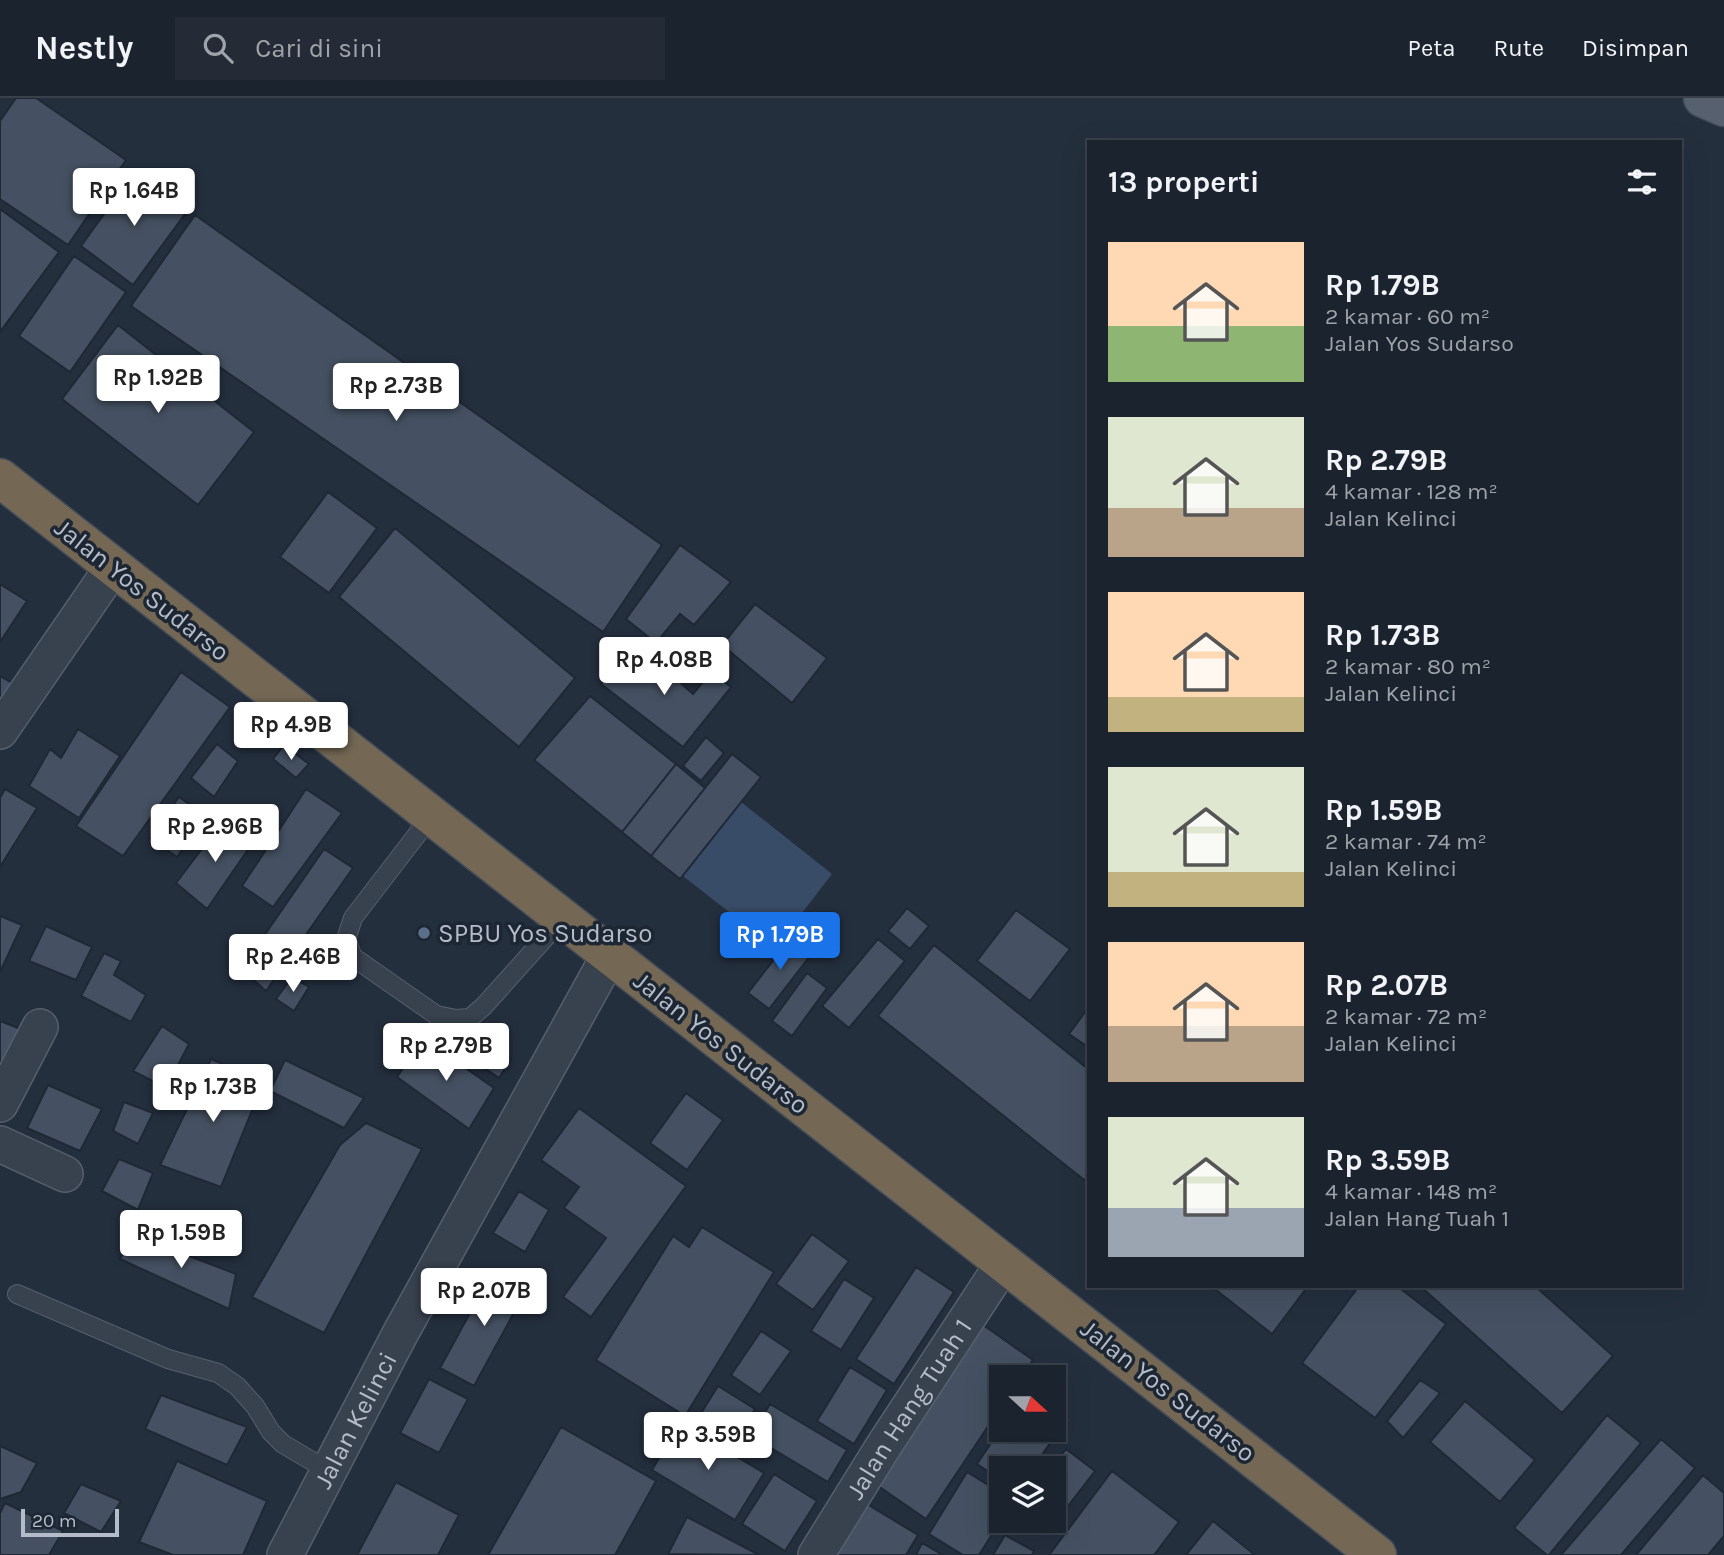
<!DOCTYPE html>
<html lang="id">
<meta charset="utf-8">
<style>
:root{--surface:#1b232e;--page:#242b36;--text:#f1f3f6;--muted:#a0a4aa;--line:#39404a;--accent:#1a73e8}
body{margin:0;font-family:Karla,sans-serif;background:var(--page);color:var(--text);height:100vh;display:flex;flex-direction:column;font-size:26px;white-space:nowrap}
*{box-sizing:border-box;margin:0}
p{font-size:23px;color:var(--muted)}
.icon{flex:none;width:38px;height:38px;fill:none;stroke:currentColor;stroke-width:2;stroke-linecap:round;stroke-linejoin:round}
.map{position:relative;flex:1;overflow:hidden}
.panel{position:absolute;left:1087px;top:42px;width:595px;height:1148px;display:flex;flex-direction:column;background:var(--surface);border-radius:0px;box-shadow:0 7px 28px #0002,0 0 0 2px var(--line)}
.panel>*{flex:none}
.needle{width:46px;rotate:111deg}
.controls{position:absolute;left:989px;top:1267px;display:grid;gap:14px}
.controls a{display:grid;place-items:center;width:77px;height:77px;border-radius:0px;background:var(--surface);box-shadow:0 7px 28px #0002,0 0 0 2px var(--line);font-size:35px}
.scale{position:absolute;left:21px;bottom:18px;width:98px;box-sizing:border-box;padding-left:7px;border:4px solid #b4bcc9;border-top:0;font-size:19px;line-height:24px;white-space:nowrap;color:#b4bcc9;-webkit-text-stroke:5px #1d2633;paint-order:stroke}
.price{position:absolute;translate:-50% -60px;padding:0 16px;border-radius:7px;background:#fff;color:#222;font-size:23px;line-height:46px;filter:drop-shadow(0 2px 4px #0008)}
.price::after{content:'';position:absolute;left:50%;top:42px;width:21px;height:16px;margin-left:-10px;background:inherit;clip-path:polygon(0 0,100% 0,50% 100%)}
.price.selected{background:var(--accent);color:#fff}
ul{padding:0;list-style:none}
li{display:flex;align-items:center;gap:21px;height:175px;padding:0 21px}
li span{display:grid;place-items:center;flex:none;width:196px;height:140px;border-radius:0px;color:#555}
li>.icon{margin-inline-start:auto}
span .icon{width:84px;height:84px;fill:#fffc;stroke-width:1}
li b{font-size:30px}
h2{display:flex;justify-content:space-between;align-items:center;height:84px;padding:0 21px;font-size:30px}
header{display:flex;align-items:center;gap:42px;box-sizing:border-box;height:98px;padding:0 35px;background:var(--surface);border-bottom:2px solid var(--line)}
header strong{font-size:33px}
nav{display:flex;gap:38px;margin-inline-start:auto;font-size:24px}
.search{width:490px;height:63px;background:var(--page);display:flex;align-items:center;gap:18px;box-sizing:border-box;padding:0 24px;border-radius:0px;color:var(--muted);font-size:26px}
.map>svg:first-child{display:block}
</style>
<header>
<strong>Nestly</strong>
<div class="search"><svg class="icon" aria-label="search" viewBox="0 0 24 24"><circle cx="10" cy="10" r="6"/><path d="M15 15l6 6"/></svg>Cari di sini</div>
<nav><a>Peta</a><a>Rute</a><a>Disimpan</a></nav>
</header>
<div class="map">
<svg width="1724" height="1457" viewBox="0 0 1724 1457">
<rect width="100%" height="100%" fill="#242f3e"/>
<path fill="#394c67" d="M741,704L832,776L775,850L683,778Z"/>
<path fill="#455162" stroke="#1f2835" stroke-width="2" d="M16,0H36L126,62L68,147L0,101V23Z
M135,73L188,112L133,187L81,148Z
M0,111L59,154L0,234Z
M195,117L662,447L603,534L131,208Z
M74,158L126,194L70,274L19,238Z
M118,227L254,334L198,407L62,301Z
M328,394L377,430L329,495L280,459Z
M395,430L575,580L519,649L339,499Z
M680,447L731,484L694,527L680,516L656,545L626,521Z
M0,486L27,503L0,544Z
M755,506L827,560L792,605L722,547Z
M626,551L654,576L662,568L693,596L711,574L731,589L683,649L601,586Z
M181,574L230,609L123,758L76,728Z
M0,578L14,586L0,606Z
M590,598L676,666L622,734L534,662Z
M78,631L120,658L79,720L29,688L50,651L61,660Z
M706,639L724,655L701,683L683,668Z
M217,646L238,663L214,699L191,680Z
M284,647L309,666L296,680L273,661Z
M732,656L761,679L680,781L651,758Z
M676,666L705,690L651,758L622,734Z
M5,691L37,710L0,769V700Z
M306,691L342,715L273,809L242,788Z
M179,699L206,718L177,759L150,740Z
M236,725L256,740L207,811L176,785L217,731L225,738Z
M324,751L353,770L266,893L241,871Z
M907,810L929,828L910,851L888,833Z
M1016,812L1070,851L1030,903L977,863Z
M0,818L22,827L0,874Z
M46,828L92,849L76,882L29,863Z
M792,838L813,854L769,911L748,895Z
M878,841L905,863L849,930L822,908Z
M934,847L1088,971V1085L878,918Z
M104,855L121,863L114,877L146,897L131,924L81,898Z
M807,875L827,890L792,938L772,923Z
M292,879L309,889L294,913L276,901Z
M1088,910V949L1069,936Z
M0,923L28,934L0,997Z
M162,928L189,946L166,990L133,973Z
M424,941L494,990L469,1031L397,979Z
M485,944L511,961L499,980L473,962Z
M211,961L264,983L221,1089L160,1067Z
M285,962L364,1000L344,1030L270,993Z
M48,987L102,1011L80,1053L27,1030Z
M686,995L723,1022L687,1072L650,1045Z
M124,1004L153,1015L138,1046L113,1033Z
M579,1010L686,1088L591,1219L563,1199L606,1140L564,1110L579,1089L541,1062Z
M366,1025L422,1051L324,1235L252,1199L340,1047Z
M119,1061L153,1075L138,1112L102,1093Z
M519,1093L549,1112L525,1154L493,1135Z
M702,1129L774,1174L685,1318L596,1262L673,1138L689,1149Z
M132,1136L236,1176L229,1211L120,1161Z
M812,1136L849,1163L813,1212L776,1186Z
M916,1169L954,1194L894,1286L856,1261Z
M494,1171L528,1189L474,1288L440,1270Z
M844,1181L874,1200L841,1252L811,1233Z
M1211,1188H1308L1272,1236Z
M1359,1188H1397L1446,1226L1375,1320L1302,1265Z
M1420,1188H1535L1613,1258L1562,1315Z
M979,1224L1033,1262L1021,1279H1001V1309L926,1421L871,1383Z
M761,1233L791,1253L760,1297L731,1277Z
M850,1269L887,1292L854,1346L817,1323Z
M429,1281L468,1301L439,1355L400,1335Z
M1420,1282L1440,1295L1403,1340L1387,1323Z
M718,1288L755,1311L730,1352L693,1328Z
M161,1297L247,1329L227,1367L145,1331Z
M1465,1303L1535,1362L1500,1404L1430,1344Z
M770,1306L847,1352L828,1384L751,1338Z
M1054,1309L1068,1319L1033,1370H1001V1382L977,1366L1001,1330L1054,1332Z
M1607,1317L1641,1345L1549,1457H1547L1514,1430Z
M680,1325L764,1375L735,1422L652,1372Z
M561,1329L656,1383L615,1457H488Z
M1661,1341L1695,1370L1621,1457H1561Z
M0,1348L37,1365L21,1394L0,1401Z
M1066,1351L1095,1373L1068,1408L1054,1397V1370H1051Z
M177,1363L267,1403L243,1457H173L139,1444Z
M1112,1373L1179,1424L1154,1457H1049Z
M967,1374L1001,1395V1422L979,1457H963L929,1436Z
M774,1376L817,1403L785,1453L742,1426Z
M1703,1377L1724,1395V1438L1708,1457H1636Z
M396,1384L459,1417L438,1457H357Z
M81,1386L121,1403L101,1434L64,1415Z
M862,1403L918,1437L906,1457H829Z
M5,1405L63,1433L49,1457H0V1415Z
M687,1419L759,1457L668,1456Z
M1213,1423L1255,1457H1186Z
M1005,1437L1034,1453L1032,1457H993Z
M922,1445L943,1457H916Z"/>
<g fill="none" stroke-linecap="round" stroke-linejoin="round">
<defs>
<path id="lane" d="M432,717L353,820L346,841L353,859L436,917L456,921L470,920L483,909L562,821
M17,1196L168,1261L218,1275L237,1288L255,1308L271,1334L283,1346L329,1373"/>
<g id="street">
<path d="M0,633L113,469"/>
<path d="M0,1006L40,929"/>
<path d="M0,1046L65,1076"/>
<path id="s1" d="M285,1457L400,1236L609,858"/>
<path id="s2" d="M816,1457L883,1349L1003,1166"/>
</g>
<path id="primary" d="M1703,0L1724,9"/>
<path id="highway" d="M0,380L1377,1457"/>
</defs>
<use href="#lane" stroke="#565f6c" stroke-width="20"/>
<use href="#street" stroke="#565f6c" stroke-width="38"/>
<use href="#primary" stroke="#414a57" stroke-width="41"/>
<use href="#highway" stroke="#434c59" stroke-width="41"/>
<use href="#lane" stroke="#38414e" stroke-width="18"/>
<use href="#street" stroke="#38414e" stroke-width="35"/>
<use href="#primary" stroke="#56606e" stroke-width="38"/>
<use href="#highway" stroke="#746855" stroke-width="38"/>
</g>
<circle fill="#5c6f8a" stroke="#1d2633" stroke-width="2.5" cx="424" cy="835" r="7"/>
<g text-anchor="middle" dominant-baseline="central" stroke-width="7" stroke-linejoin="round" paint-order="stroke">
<g font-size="26" fill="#b4bcc9" stroke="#1d2633">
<text transform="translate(142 492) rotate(38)">Jalan Yos Sudarso</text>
<text transform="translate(721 945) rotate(38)">Jalan Yos Sudarso</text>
<text transform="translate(1168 1293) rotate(38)">Jalan Yos Sudarso</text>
<text stroke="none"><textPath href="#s2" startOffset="173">Jalan Hang Tuah 1</textPath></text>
<text stroke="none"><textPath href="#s1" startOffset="152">Jalan Kelinci</textPath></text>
</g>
<g font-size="26" fill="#b4bcc9" stroke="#1d2633" text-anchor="start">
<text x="438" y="835">SPBU Yos Sudarso</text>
</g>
</g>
</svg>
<div class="controls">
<a><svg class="needle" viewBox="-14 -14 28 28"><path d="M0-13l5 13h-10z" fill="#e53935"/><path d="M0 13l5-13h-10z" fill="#a0a4aa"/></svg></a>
<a><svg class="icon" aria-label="layers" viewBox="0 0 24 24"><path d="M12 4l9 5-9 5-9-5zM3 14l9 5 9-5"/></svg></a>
</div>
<div class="scale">20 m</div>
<b class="price" style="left:134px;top:130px">Rp 1.64B</b>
<b class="price" style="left:158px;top:317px">Rp 1.92B</b>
<b class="price" style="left:396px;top:325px">Rp 2.73B</b>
<b class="price" style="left:664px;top:599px">Rp 4.08B</b>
<b class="price" style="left:291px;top:664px">Rp 4.9B</b>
<b class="price" style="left:215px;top:766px">Rp 2.96B</b>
<b class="price selected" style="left:780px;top:874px">Rp 1.79B</b>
<b class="price" style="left:293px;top:896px">Rp 2.46B</b>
<b class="price" style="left:446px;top:985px">Rp 2.79B</b>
<b class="price" style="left:213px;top:1026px">Rp 1.73B</b>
<b class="price" style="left:181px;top:1172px">Rp 1.59B</b>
<b class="price" style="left:484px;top:1230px">Rp 2.07B</b>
<b class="price" style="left:708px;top:1374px">Rp 3.59B</b>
<section class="panel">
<h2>13 properti<svg class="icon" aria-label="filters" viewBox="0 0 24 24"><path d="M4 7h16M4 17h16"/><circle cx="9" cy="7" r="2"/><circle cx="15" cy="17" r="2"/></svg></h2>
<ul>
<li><span style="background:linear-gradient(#ffd9b3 60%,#8fb573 0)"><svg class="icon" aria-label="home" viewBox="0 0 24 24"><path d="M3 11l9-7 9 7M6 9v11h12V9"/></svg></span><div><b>Rp 1.79B</b><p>2 kamar · 60 m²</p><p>Jalan Yos Sudarso</p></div></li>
<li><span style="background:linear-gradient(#dfe7d0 65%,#b9a48a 0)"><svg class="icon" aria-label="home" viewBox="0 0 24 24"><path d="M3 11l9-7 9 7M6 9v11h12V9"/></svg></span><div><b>Rp 2.79B</b><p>4 kamar · 128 m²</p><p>Jalan Kelinci</p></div></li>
<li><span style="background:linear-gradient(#ffd9b3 75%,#c2b280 0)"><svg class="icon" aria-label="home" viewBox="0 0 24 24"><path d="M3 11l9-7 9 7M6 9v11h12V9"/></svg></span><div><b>Rp 1.73B</b><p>2 kamar · 80 m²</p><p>Jalan Kelinci</p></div></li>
<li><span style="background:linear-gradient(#dfe7d0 75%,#c2b280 0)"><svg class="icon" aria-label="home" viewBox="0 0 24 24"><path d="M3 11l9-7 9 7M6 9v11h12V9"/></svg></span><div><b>Rp 1.59B</b><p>2 kamar · 74 m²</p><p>Jalan Kelinci</p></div></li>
<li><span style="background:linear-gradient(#ffd9b3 60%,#b9a48a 0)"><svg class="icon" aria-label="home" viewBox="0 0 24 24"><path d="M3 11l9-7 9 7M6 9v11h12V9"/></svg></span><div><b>Rp 2.07B</b><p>2 kamar · 72 m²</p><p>Jalan Kelinci</p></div></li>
<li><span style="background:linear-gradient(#dfe7d0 65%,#9aa5b1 0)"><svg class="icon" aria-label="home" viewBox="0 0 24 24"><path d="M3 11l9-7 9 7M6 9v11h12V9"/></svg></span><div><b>Rp 3.59B</b><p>4 kamar · 148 m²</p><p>Jalan Hang Tuah 1</p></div></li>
</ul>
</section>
</div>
